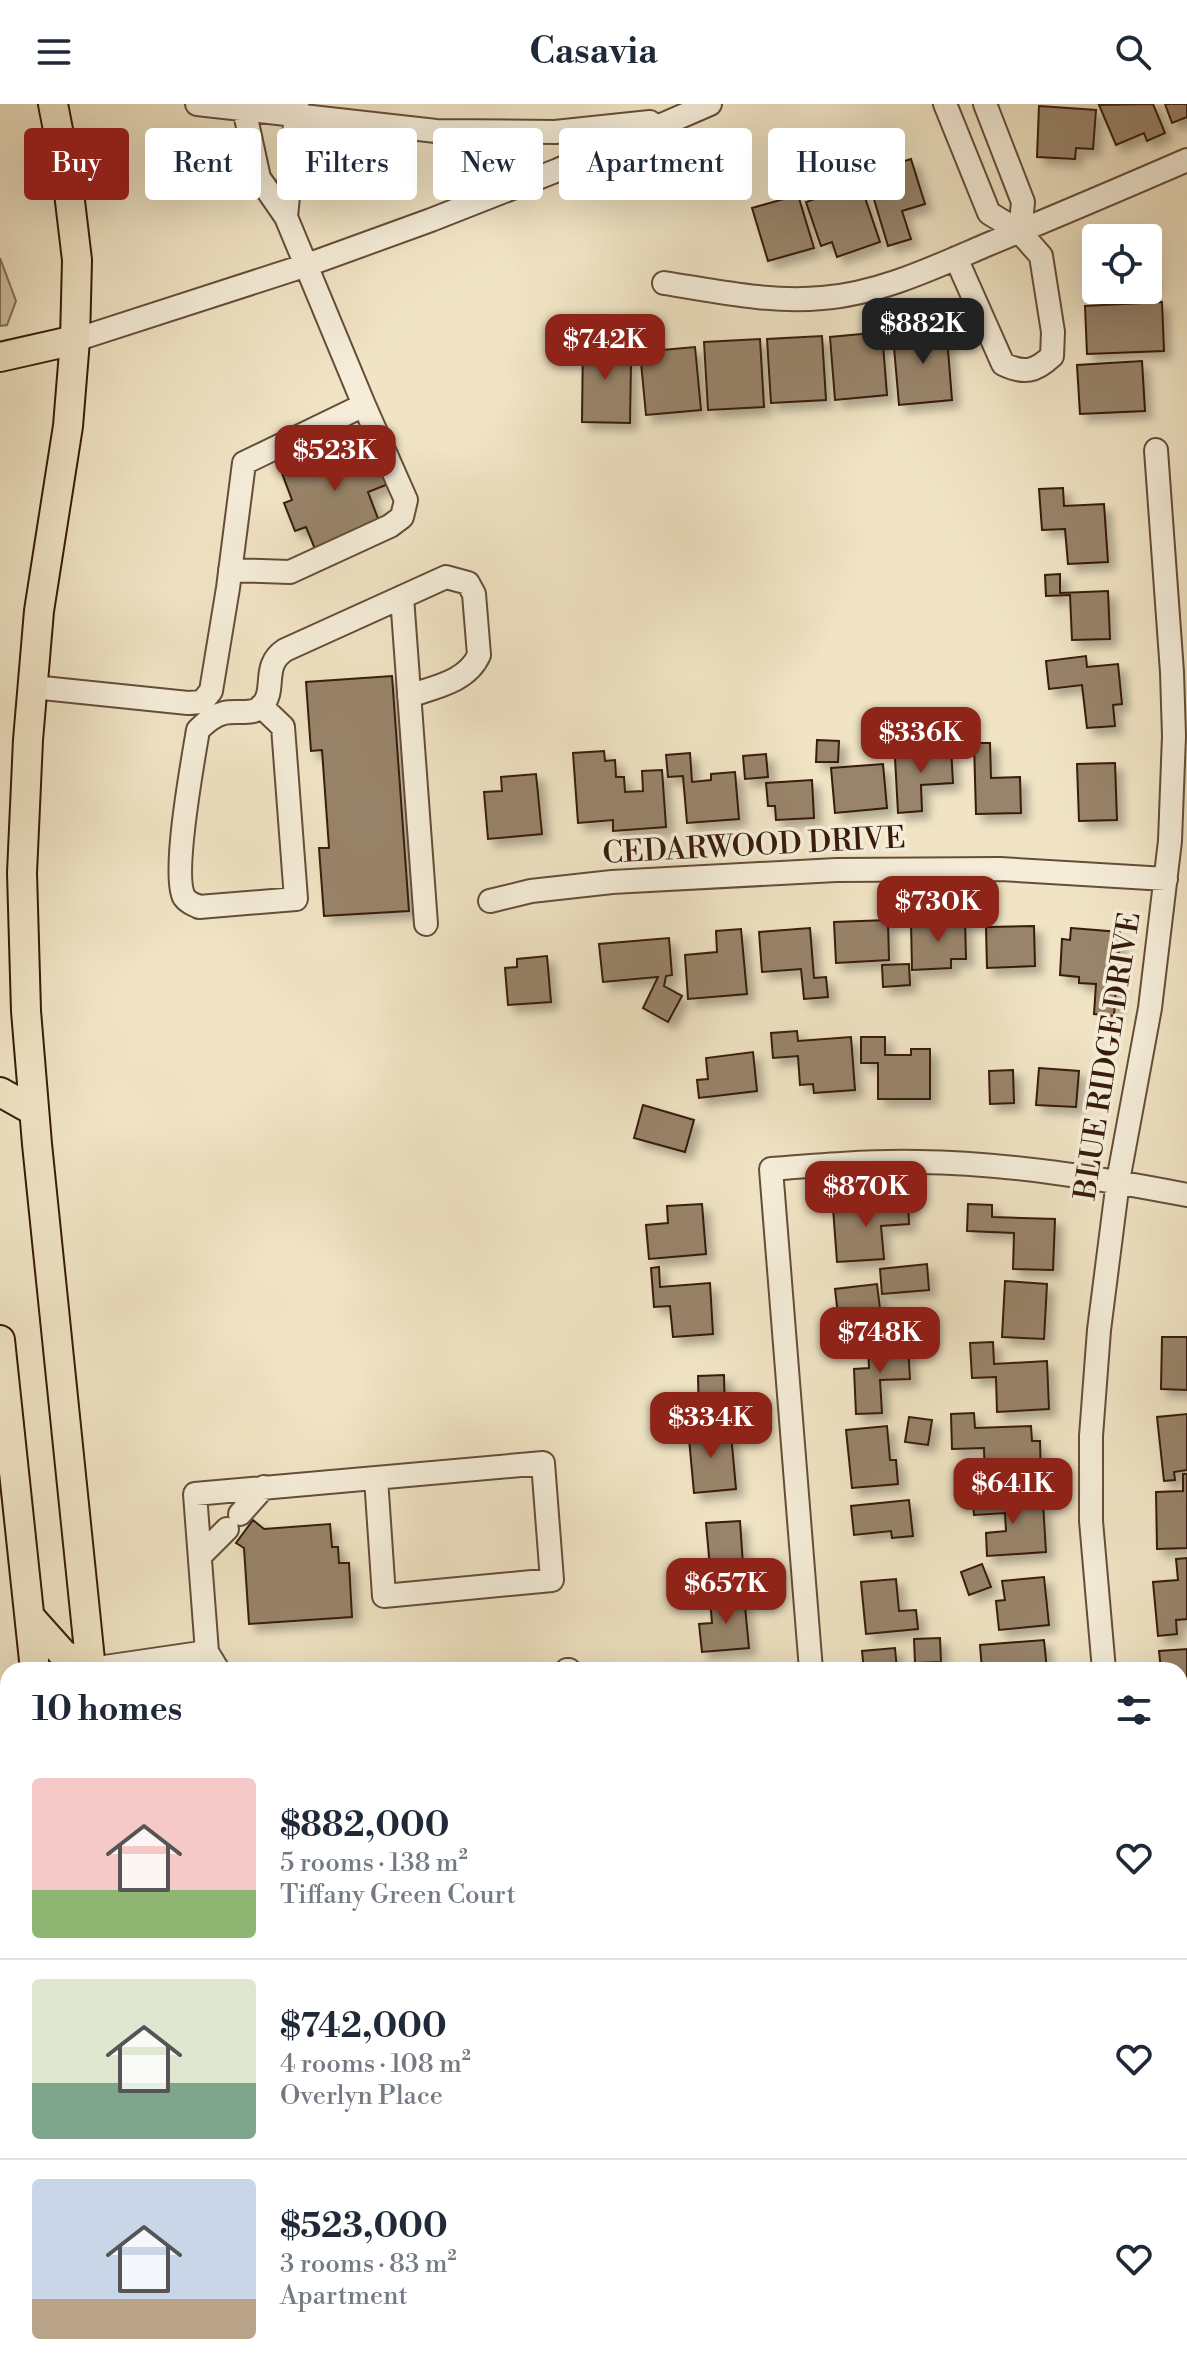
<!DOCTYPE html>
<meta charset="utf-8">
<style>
:root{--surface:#fff;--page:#f6f6f7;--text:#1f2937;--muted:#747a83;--line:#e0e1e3;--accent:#8f2418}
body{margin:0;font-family:"Libre Bodoni",serif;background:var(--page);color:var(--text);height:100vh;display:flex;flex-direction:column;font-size:30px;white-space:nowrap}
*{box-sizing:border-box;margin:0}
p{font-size:26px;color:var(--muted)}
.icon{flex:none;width:44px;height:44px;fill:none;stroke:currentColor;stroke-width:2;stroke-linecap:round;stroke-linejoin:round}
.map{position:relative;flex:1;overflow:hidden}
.panel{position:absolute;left:0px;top:1558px;width:1188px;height:712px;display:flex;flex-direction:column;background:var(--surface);border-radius:24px 24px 0 0;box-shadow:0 8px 32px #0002}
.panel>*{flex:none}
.top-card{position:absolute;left:24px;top:24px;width:1140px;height:72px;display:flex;gap:16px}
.fabs{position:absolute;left:1082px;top:120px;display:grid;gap:16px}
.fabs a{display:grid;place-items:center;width:80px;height:80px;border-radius:8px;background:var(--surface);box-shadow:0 8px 32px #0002;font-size:40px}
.price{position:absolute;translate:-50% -68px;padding:0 18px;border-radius:16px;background:var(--accent);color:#fff;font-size:26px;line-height:52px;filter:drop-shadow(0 2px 4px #0008)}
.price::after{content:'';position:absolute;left:50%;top:48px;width:24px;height:18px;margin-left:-12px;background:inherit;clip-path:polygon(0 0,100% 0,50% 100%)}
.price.on{background:#222;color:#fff}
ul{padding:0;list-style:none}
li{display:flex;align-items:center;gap:24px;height:200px;padding:0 32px}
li+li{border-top:2px solid var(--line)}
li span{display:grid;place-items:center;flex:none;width:224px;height:160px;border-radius:8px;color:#555}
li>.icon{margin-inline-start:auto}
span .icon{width:96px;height:96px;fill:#fffc;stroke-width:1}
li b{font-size:34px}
h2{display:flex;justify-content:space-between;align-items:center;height:96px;padding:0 32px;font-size:34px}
.pill{padding:0 28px;border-radius:8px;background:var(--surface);box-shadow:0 8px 32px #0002;font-size:28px;line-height:72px}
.pill.on{background:var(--accent);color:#fff}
header{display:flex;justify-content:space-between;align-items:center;height:104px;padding:0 32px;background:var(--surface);font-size:36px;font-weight:700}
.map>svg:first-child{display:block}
</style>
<header><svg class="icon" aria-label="menu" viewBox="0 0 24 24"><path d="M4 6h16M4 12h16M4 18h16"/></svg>Casavia<svg class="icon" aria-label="search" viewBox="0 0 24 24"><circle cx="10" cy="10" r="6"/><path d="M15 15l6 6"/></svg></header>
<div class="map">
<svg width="1187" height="2270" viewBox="0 0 1187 2270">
<defs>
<filter id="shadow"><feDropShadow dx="7" dy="7" stdDeviation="4" flood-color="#0004"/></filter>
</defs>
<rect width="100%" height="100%" fill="#f0e4c4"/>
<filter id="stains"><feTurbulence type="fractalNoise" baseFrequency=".0025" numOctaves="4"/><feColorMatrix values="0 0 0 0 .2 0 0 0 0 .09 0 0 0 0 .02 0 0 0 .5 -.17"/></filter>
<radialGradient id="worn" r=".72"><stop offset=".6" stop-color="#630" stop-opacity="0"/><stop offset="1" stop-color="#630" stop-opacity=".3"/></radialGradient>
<path fill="#d1c2a5" stroke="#846e58" stroke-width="2" d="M0,154L16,197L7,221L0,222Z
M8,2128V2208L0,2207V2129Z"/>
<path fill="#98846b" stroke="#381b0b" stroke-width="2" filter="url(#shadow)" d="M1153,0L1165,29L1147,37L1144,29L1116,41L1099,1Z
M1165,0H1187V13L1172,19Z
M1039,2L1096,6L1093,45L1076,44L1075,55L1037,53Z
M911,55L925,100L902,107L911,135L888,142L866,69Z
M860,79L880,138L837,153L832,138L821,142L806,98Z
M798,91L814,144L768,157L752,104Z
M1096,141V186H1125L1088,190L1083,143Z
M1148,143L1152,183L1148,184Z
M1162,198L1164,247L1087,250L1085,202Z
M946,221L952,296L899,301L893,232L921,229V223Z
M882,228L887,291L835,296L830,233Z
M822,232L826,296L771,299L767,235Z
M583,234L622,235L621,258H631L630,319L582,318Z
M760,235L764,303L708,306L704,238Z
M695,243L701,306L646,311L640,248Z
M1142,257L1145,307L1080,310L1077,261Z
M347,339L352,355L383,343L396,377L368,388L380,420L315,445L306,423L295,427L284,399L292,396L280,364Z
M1063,384L1064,402L1104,400L1108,458L1068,460L1065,425L1042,426L1039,385Z
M1060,470V489L1108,487L1110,535L1072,536L1070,491L1046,492L1045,471Z
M1086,552L1087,563L1118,560L1122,600L1113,601L1115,622L1087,624L1082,581L1049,585L1046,557Z
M392,572L409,807L324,812L319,744H329L322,646L311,647L306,578Z
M817,636L839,637L838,658H816Z
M974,639H990L991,674L1020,673L1021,709L976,710Z
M951,643L953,679L921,681L922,707L898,709L895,654L909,653L908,646Z
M604,647L605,657L615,656L616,673H624L625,688L643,687L642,667L662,666L666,723L613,727V716L578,719L573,649Z
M690,649L692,678L711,676V670L735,668L739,715L687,719L683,672L668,673L666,651Z
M766,650L768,673L745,675L743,652Z
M1115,659L1117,716L1079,717L1077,660Z
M883,660L887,704L835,709L831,664Z
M536,670L542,730L488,735L484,688L502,687L501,673Z
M812,676L814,714L776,716L775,702H768L766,679Z
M965,815L966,855H951V864L912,866L911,818Z
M888,816L889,856L836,859L834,818Z
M1034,822L1035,862L987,864L986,823Z
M810,824L814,874L826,873L828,893L804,895L801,865L762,868L759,828Z
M1071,824L1120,828L1114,912L1094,910L1096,880L1079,879V873L1060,871L1062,835L1070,836Z
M741,825L747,890L688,895L685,851L717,848L716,827Z
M669,834L672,871L666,872L664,882L682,892L668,918L643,904L658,873L603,878L599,840Z
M547,852L551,898L508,901L505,864L517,863V855Z
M909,860L910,881L883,883L882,861Z
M797,927L798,937L851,933L855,986L814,989L813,980L800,981L798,952L773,954L771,929Z
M861,933H885V951H911V945H930V995H878V959H861Z
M753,948L757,987L699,994L697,976L708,975L706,954Z
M1039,964L1079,967L1076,1003L1036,1001Z
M1013,966L1014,999L990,1000L989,967Z
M643,1001L694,1016L685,1048L634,1034Z
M908,1097L909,1120L881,1122L884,1155L837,1158L833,1104Z
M702,1100L706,1150L649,1155L646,1121L668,1119L667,1102Z
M968,1100L992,1101V1113L1055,1115L1053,1166L1013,1165L1014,1129L967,1127Z
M927,1160L929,1186L882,1190L880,1165Z
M659,1163L660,1183L710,1179L713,1230L673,1233L670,1202L654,1203L651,1164Z
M1005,1177L1047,1180L1044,1235L1002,1233Z
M877,1180L880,1205L885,1204L888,1232L841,1238L835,1185Z
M1162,1233H1187V1286L1161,1285Z
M993,1238L994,1260L1047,1257L1049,1305L997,1308L996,1273L972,1274L970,1239Z
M908,1240L910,1275L880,1276L882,1309L856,1310L854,1265L869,1264L868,1242Z
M724,1271L725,1313L699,1314L698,1272Z
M974,1309L975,1324L1031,1322L1032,1337H1040L1041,1376L985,1379L984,1344L952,1345L951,1310Z
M1187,1310V1366L1174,1368L1175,1376L1164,1377L1157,1313Z
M909,1313L932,1316L928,1341L905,1338Z
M716,1321L717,1331L731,1330L736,1385L694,1389L688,1324Z
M887,1322L890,1356H896L898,1380L852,1384L846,1326Z
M1183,1370H1187V1444L1157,1445L1156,1388L1183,1387Z
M993,1386L994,1402L1043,1399L1046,1448L987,1452L986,1429L1006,1427L1005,1409L974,1411L972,1387Z
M909,1396L913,1432L892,1434L891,1427L854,1431L851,1402Z
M253,1416L264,1425L330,1420L332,1443H338L339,1459H349L352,1513L249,1520L244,1444L236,1439Z
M740,1417L743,1461L710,1464L706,1419Z
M1187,1454V1515L1176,1516L1177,1530L1158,1532L1153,1478L1178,1476L1176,1455Z
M982,1460L991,1483L969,1491L961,1468Z
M1044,1473L1049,1521L999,1526L996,1497L1005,1496L1002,1477Z
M896,1475L899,1507L916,1506L918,1525L866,1530L861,1478Z
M744,1492L749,1544L702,1548L699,1520L712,1519L710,1495Z
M940,1534L941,1558L915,1559L914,1535Z
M1044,1536L1047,1566H982L980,1541Z
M895,1544L897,1566H864L862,1547Z
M1187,1545V1602H1180V1566H1161L1159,1547Z
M751,1564L752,1566H695Z
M1187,1633V1677L1180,1678V1634Z
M1187,1693V1718H1180V1694Z
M1180,1779H1187V1832H1182Z
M435,2262H452L453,2267L471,2265L472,2270H352Z
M554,2262H624L555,2267Z
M1043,2262H1107L1108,2270H1044Z"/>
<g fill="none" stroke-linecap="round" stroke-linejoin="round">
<defs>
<path id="minor" d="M197,0L436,27L555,28L650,18
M945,0L989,109L1020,128L1041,152L1053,228L1052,252C1035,268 1024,270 1003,260L956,154
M985,0L1023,98L1020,128
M286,113L297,0
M664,179C716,187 769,199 822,194C878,190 933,164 984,142C1052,114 1120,85 1187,56
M75,236L307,161L431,116L558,66L710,0
M230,466L290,468L390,422L402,413L406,396L364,301
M402,493L426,820
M33,583L188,599L202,598L211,587L228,484L244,359L364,301L286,113L259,74L243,0
M261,602L283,623L296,795L199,803C193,800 188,799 184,793C172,770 193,656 198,626C205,619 214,611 224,609C236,606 253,612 262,602C277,585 261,562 285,546L446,473L468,479L474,490L479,551C467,578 434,583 409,592
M490,797L531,787L612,778L836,766L1000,765L1166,775
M240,1410L264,1383
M201,1451L227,1425
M207,1548L218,1566
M91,1565L207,1548L195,1390L543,1359L552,1476L384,1492L376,1374
M567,1566H569
M811,1566L771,1065C820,1061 869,1057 918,1058C1008,1059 1099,1074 1187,1091
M1104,1566L1091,1417V1332L1099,1226L1118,1077L1150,904L1170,737L1174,632L1172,568L1156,346
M0,1678L8,1677
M0,2065L8,2064
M0,2121H8
M296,2262L297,2270
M525,2262L528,2270
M631,2262L632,2270
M867,2262V2270
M1164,2262V2270"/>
<path id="major" d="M53,0L67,72L77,156L75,236L68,322L39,507L28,636L22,769L26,907L37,1040L91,1566
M0,253L75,236
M0,988L34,1007
M0,1236L35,1566
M30,1513L63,1550L91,1565
M114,2262L116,2270
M172,2262L173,2270"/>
</defs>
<use href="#minor" stroke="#664d39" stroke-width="26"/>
<use href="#major" stroke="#381b0b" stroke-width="32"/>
<use href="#minor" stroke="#f5edd9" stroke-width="22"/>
<use href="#major" stroke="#f0e4c4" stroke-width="28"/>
</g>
<g text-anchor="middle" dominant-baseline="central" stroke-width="7" stroke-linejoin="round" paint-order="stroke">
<g font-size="30" fill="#381b0b" stroke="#f5edd9">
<text transform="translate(754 742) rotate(-3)">CEDARWOOD DRIVE</text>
<text transform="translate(1108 952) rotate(-81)">BLUE RIDGE DRIVE</text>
</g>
</g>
<rect width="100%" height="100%" filter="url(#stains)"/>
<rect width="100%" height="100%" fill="url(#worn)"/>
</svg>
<div class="fabs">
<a><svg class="icon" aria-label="locate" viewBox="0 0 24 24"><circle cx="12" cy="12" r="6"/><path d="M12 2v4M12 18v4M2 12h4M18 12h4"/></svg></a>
</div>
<b class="price on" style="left:923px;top:262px">$882K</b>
<b class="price" style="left:605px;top:278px">$742K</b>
<b class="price" style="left:335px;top:389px">$523K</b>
<b class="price" style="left:921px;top:671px">$336K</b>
<b class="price" style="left:938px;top:840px">$730K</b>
<b class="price" style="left:866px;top:1125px">$870K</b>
<b class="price" style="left:880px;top:1271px">$748K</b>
<b class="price" style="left:711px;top:1356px">$334K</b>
<b class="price" style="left:1013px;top:1422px">$641K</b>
<b class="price" style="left:726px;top:1522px">$657K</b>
<div class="top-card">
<a class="pill on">Buy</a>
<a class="pill">Rent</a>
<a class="pill">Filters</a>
<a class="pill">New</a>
<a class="pill">Apartment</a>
<a class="pill">House</a>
</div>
<section class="panel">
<h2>10 homes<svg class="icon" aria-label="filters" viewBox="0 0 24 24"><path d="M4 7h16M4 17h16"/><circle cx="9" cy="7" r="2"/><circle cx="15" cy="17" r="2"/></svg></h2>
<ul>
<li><span style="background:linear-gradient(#f6c9c9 70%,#8fb573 0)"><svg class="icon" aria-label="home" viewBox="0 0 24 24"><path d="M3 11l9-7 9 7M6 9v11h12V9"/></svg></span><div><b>$882,000</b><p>5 rooms · 138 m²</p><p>Tiffany Green Court</p></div><svg class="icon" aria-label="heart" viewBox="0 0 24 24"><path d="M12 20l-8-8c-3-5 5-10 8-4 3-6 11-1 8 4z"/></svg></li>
<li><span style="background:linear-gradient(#dfe7d0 65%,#7fa58c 0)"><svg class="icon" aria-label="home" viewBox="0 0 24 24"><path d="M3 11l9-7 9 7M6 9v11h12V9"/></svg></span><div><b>$742,000</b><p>4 rooms · 108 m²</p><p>Overlyn Place</p></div><svg class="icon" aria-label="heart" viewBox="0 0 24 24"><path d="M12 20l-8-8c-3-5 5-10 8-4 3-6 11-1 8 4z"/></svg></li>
<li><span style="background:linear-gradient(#c9d6e8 75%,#b9a48a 0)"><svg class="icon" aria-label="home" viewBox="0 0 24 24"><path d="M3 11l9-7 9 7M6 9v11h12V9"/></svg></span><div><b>$523,000</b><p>3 rooms · 83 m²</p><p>Apartment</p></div><svg class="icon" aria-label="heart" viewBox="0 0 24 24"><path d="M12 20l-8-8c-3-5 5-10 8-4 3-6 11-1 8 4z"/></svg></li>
</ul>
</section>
</div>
